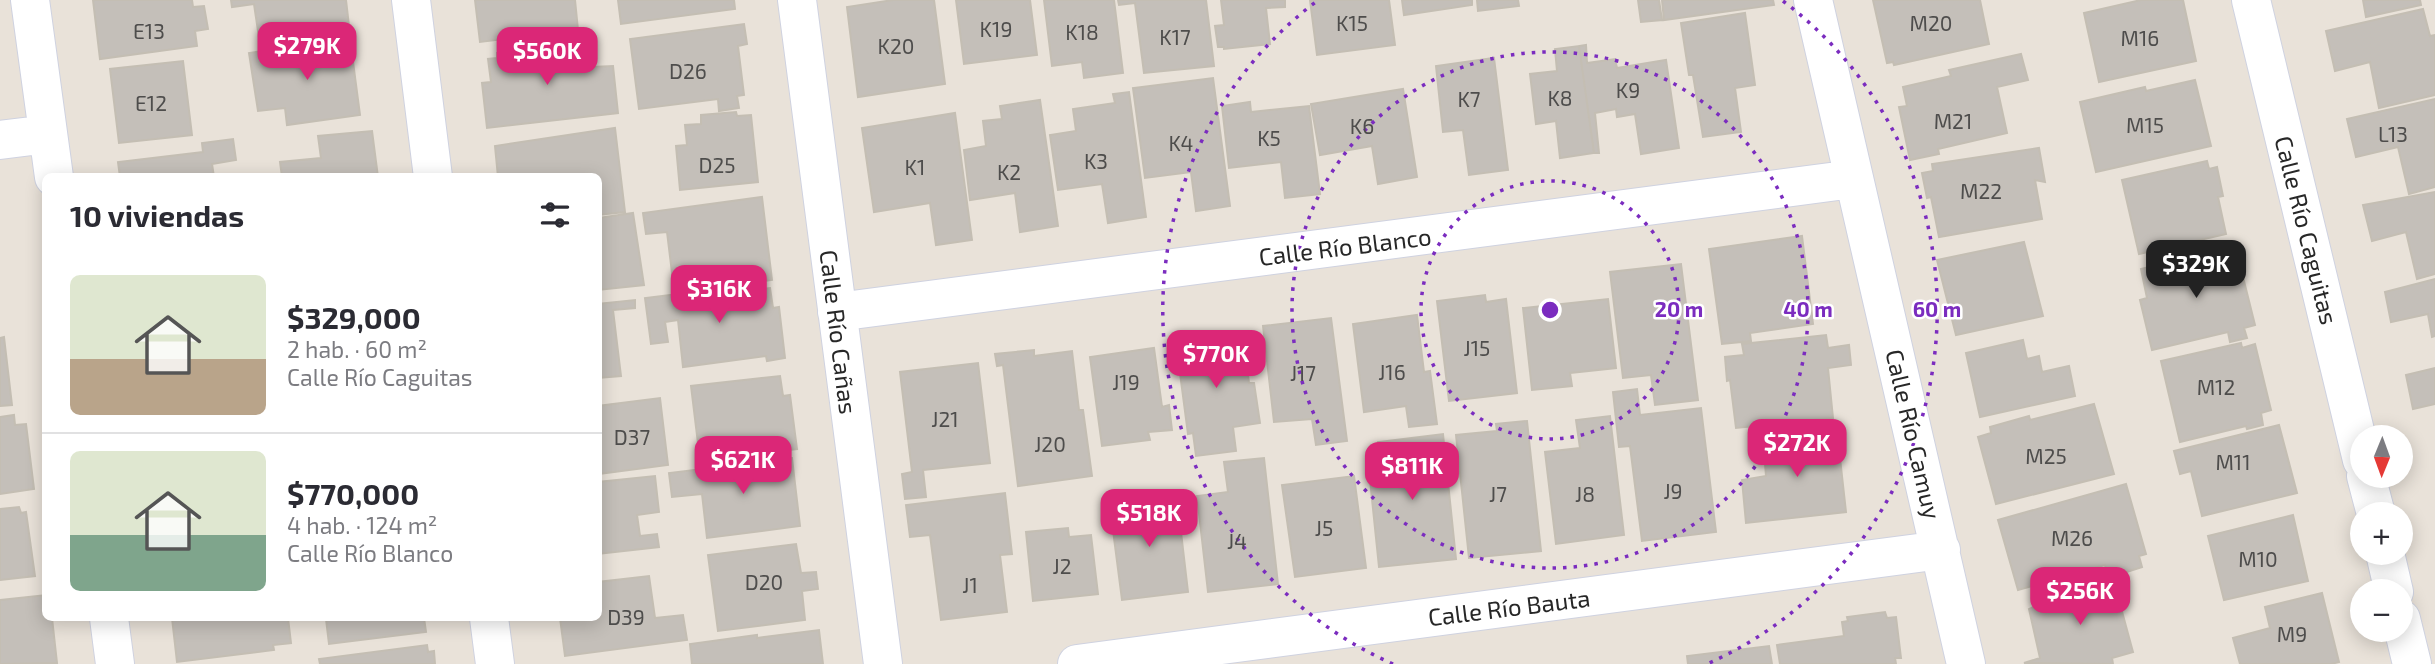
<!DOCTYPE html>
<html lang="es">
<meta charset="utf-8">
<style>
:root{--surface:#fff;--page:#f2f2f3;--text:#2b2b33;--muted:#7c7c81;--line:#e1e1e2;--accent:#db2777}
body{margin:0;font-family:"Exo 2",sans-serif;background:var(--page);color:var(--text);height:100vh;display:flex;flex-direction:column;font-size:26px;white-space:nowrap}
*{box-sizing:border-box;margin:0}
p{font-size:23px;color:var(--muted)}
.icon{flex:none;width:38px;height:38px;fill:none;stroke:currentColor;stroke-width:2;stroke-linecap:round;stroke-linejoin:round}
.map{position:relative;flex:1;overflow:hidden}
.panel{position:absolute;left:42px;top:173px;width:560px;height:448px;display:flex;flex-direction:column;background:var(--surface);border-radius:10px;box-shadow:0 4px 18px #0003}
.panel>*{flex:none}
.needle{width:46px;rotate:181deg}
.tools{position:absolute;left:2350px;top:425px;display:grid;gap:14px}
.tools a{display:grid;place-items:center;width:63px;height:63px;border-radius:50%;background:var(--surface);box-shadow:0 4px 18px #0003;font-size:35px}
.price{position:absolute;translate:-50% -60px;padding:0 16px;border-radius:14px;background:var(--accent);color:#fff;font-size:23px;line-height:46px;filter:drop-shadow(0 2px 4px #0008)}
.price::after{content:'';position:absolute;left:50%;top:42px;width:21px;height:16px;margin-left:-10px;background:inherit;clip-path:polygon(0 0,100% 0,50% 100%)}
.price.selected{background:#222;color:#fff}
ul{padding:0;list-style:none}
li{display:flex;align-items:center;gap:21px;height:175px;padding:0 28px}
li+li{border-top:2px solid var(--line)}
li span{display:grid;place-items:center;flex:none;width:196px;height:140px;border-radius:10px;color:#555}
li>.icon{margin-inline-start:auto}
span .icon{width:84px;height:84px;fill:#fffc;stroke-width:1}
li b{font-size:30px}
h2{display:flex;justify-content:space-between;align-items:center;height:84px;padding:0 28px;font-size:30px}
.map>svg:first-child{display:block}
</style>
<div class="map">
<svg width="2435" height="664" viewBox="0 0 2435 664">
<rect width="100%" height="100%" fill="#e9e2d9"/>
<path fill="#c4bfb9" stroke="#c4beb3" stroke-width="2" d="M93,0H192L193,7L204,6L208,29L195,31L197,46L100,59Z
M231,0H346L349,26L259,38L254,4L232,7Z
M475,0H575L578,30L480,42Z
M618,0H734L735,9L621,24Z
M893,0H934L945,84L858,97L847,7Z
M956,0H1030L1037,55L964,64Z
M1044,0H1114L1123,73L1084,78L1082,62L1052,66Z
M1118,0H1206L1214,66L1144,73L1135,3L1119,5Z
M1221,0H1285V7L1266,8L1270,44L1224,49V47H1218L1215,26L1224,25Z
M1310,0H1389L1395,45L1317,55Z
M1402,0H1472V5L1404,15Z
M1477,0H1518L1519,6L1478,11Z
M1638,0H1659L1662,20L1641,22Z
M1662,0H1773L1774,5L1664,20Z
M1873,0H1980L1989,44L1894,65L1893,62L1887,63Z
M2141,0H2183L2196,61L2099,82L2084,13Z
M2363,0H2420L2421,5L2366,17Z
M2423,9L2430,36L2435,35V95L2379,108L2370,62L2335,71L2326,31Z
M1745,13L1755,85L1735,88L1741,132L1703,137L1693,75H1689L1681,23Z
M744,24L747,44L738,46L744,95L737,96L739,108L719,111L718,99L639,109L630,39Z
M350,39L360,115L287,125L285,108L258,111L249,53Z
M581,44L582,51L588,50L591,67L613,66L618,113L487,128L482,83L491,82L488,59L497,58V53Z
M1586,45L1587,63L1615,59L1617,68L1666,60L1679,148L1641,154L1635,114L1617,117L1616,109L1595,113L1599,153H1594L1579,46Z
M1579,46L1594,153L1560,158L1556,121L1536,124L1530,74L1557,71L1555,49Z
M2021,54L2028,80L1997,87L2007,133L1938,149L1939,154L1910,160L1899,107L1907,106L1903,87L1951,76L1949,70Z
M1494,58L1508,170L1469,175L1463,130L1443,132L1436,66Z
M183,61L192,135L119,143L110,69Z
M1213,78L1230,206L1196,211L1191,172L1145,178L1133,88Z
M2195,80L2211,146L2096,172L2080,102L2145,87L2146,91Z
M1403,89L1417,177L1378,184L1372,146L1320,155L1311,104Z
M1129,92L1146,217L1108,223L1102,184L1058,190L1050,135L1076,131L1073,109L1115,103L1113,94Z
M2435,99V187L2409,194L2398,147L2356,157L2347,119Z
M1040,100L1058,226L1020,232L1015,193L970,200L964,150L986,146L983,121L1002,119L1000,106Z
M1250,102L1251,112L1309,106L1320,194L1285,198L1281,162L1229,168L1222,106Z
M736,112L737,116L751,115L758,182L680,190L676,146L687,145L685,125L701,124V115Z
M955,113L972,240L936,245L930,203L874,212L862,128Z
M615,128L625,212L598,215V177H498L495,146Z
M372,131L378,177H282L280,162L321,158L318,136Z
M233,139L236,160L212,164L214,177H120L118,162L203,152L202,143Z
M2039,148L2045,182L2035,180L2042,219L1939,237L1931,197L1927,198L1922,173L1933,171L1932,164Z
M2207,161L2209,169L2217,167L2223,196L2218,197L2226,234L2139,254L2122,180Z
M2435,192V274L2417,279L2406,232L2372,241L2363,205Z
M762,197L772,280L718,287L717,275L673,281L667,232L646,234L643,213Z
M633,213L644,285L598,290V218Z
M1802,236L1813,324L1750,333L1751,341L1722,344L1709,249Z
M2024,242L2043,316L1956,335L1937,260Z
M2232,247L2235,257H2238L2255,325L2244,328L2247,338L2230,342L2228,332L2152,350L2140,300L2147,298L2141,269Z
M1681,264L1698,400L1655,405L1651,375L1623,378L1610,272Z
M2435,279V336L2432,337L2428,314L2391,322L2385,292Z
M770,288L773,308L779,307L785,358L767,361L766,356L683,367L678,320L665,322L668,342L651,344L645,298L718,289L719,294Z
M1485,295L1486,302L1506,299L1517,393L1449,401L1437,301Z
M1608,299L1616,368L1570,373L1572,386L1532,390L1523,308Z
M635,300V308L613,310L621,376L598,378V304Z
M1417,315L1424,372L1430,371L1437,424L1409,427L1406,406L1364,412L1353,324Z
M1331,318L1347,441L1316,445L1312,419L1274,422L1263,326Z
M1220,331V336L1243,333L1249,383H1254L1260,423L1233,427L1236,451L1196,456L1193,433L1188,434L1175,335L1189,334L1190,339L1205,337V332Z
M1826,335L1828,348L1849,345L1851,365L1828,368L1833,418L1736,428L1730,380L1727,381L1725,357L1744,355L1742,344Z
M4,337L12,405L0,406V338Z
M2023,340L2027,359L2039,356L2042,372L2069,366L2075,396L1980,417L1966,353Z
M2241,343L2242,348L2255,344L2271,410L2261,413L2263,425L2247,429L2246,426L2180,442L2161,361Z
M1154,348L1162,407L1169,405L1172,430L1148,432L1150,440L1102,446L1090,357Z
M1034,350V356L1072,351L1079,410H1083L1092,476L1018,486L1003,365L997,366L995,354Z
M978,363L990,463L923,470L926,497L905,499L902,474L912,472L900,372Z
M2435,368V404L2413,409L2406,375Z
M780,376L783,396L790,395L797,449L700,460L691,386Z
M1637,389L1640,415L1701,408L1716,532L1642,541L1630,446L1619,447L1613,392Z
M660,398L668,465L598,474V406Z
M2094,404L2114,474L1996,504L1978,437L1991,433L1990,427L2029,416L2030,420Z
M14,415L15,425L26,424L34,489L0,494V417Z
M1610,416L1624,535L1556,544L1545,452L1580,448L1576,420Z
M1527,421L1541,551L1469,558L1456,435L1497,431L1496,424Z
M2279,425L2297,493L2202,516L2191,471L2180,474L2174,451Z
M1837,431L1846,512L1746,523L1742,480L1766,476L1763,439Z
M1443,434L1456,559L1379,567L1369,470L1381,468L1378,442Z
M792,458L800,526L707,538L702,494L672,497L669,473Z
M1264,458L1278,584L1208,592L1197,496L1228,492L1224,462Z
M655,476L659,512L637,515L640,536L657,534L659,547L598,554V482Z
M1354,476L1366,568L1295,577L1282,485Z
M2126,484L2146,554L2139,556L2142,567L2108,578L2105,565L2018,590L1998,520Z
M1005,493L1012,554L1000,555L1007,612L941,620L930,535L910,537L906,505Z
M1177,498L1188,592L1122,600L1110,507Z
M19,507L21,513L26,512L35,576L0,580V509Z
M2293,515L2308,581L2224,600L2208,536Z
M1068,528L1069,537L1091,535L1098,594L1033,601L1026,532Z
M796,544L801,573L816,572L818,589L802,591L805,620L718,631L708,555Z
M649,576L655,618L683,615L687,640L565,656L560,618H598V582Z
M2114,582L2133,652L2112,658L2113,664L2024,663L2040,658L2029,609L2041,604L2039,596L2075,588L2077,594L2084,592V589Z
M2322,593L2339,662L2331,664H2240L2233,638L2270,628L2265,607Z
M46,595V618H52L57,663L0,664V600Z
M1885,612L1887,618L1896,617L1901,658H1895L1896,664H1780L1777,645L1844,636L1842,622L1848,621L1847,617Z
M172,618H288L291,643L273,645L274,650L177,662Z
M334,618H424L426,632L329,644L326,619Z
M819,630L823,664H692L690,644L757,635V638Z
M427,645L428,652L434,651L435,664H320L319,659Z
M1769,646L1772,664H1688L1687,656Z"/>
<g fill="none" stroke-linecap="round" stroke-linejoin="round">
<defs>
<path id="minor" d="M30,0L54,177
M411,0L433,177
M797,0L883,664
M1813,0L1966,664
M2251,0L2362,460
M0,140L48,134
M837,312L1853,179
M2366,476L2376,514
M2385,553L2394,592
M109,618L115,664
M489,618L495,664
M2401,619L2412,664
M1077,664L1941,550"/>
</defs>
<use href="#minor" stroke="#cfd2e0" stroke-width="40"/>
<use href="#minor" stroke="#fff" stroke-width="38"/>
</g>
<g fill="none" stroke="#7b2cbf" stroke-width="3.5" stroke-dasharray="3.5 7">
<circle cx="1550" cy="310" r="129"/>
<circle cx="1550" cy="310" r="258"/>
<path d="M1393 664A387 387 0 0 1 1317 1M1783 1A387 387 0 0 1 1707 664"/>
</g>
<g text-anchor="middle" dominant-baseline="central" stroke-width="5" stroke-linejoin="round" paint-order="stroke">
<g font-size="21" fill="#4e4d4c">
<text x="1352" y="22">K15</text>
<text x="1931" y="22">M20</text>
<text x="996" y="28">K19</text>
<text x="149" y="30">E13</text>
<text x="1082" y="31">K18</text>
<text x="1175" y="36">K17</text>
<text x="2140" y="37">M16</text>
<text x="896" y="45">K20</text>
<text x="688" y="70">D26</text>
<text x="1628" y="89">K9</text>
<text x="1560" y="97">K8</text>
<text x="1469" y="98">K7</text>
<text x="151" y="102">E12</text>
<text x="1953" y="120">M21</text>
<text x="2145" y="124">M15</text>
<text x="1362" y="125">K6</text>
<text x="2393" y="133">L13</text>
<text x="1269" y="137">K5</text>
<text x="1181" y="142">K4</text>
<text x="1096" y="160">K3</text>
<text x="717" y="164">D25</text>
<text x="915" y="166">K1</text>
<text x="1009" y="171">K2</text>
<text x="1981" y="190">M22</text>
<text x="1477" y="347">J15</text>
<text x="1392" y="371">J16</text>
<text x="1303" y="372">J17</text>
<text x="1126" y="381">J19</text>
<text x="2216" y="386">M12</text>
<text x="945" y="418">J21</text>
<text x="632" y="436">D37</text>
<text x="1050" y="443">J20</text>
<text x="2046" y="455">M25</text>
<text x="2233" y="461">M11</text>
<text x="1673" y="490">J9</text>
<text x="1498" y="493">J7</text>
<text x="1585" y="493">J8</text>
<text x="1324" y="527">J5</text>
<text x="2072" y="537">M26</text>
<text x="1237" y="540">J4</text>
<text x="2258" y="558">M10</text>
<text x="1062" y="565">J2</text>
<text x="764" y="581">D20</text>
<text x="970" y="584">J1</text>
<text x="626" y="616">D39</text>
<text x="2292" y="633">M9</text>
</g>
<g font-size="24" fill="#272727" stroke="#fff">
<text transform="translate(2307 230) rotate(76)">Calle Río Caguitas</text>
<text transform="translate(1345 246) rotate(-7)">Calle Río Blanco</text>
<text transform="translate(839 332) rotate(83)">Calle Río Cañas</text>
<text transform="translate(1914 434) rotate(77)">Calle Río Camuy</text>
<text transform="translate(1509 607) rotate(-7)">Calle Río Bauta</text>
</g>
</g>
<circle cx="1550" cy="310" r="10" fill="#7b2cbf" stroke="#fff" stroke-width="3.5"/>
<g font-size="21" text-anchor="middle" font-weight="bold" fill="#7b2cbf" stroke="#fff" stroke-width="5" stroke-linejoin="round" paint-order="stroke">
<text x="1679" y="317">20 m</text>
<text x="1808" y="317">40 m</text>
<text x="1937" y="317">60 m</text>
</g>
</svg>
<div class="tools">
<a><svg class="needle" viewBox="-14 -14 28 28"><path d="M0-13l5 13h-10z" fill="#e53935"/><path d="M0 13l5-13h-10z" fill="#7c7c81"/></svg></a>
<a>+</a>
<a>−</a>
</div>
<b class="price" style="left:307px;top:82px">$279K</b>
<b class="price" style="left:547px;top:87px">$560K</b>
<b class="price selected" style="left:2196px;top:300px">$329K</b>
<b class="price" style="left:719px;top:325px">$316K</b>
<b class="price" style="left:1216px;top:390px">$770K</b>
<b class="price" style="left:1797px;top:479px">$272K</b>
<b class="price" style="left:743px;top:496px">$621K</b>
<b class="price" style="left:1412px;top:502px">$811K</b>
<b class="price" style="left:1149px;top:549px">$518K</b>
<b class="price" style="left:2080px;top:627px">$256K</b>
<section class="panel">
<h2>10 viviendas<svg class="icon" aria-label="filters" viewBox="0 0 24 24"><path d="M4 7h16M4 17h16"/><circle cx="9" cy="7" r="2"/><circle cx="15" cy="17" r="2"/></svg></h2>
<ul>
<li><span style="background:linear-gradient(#dfe7d0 60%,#b9a48a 0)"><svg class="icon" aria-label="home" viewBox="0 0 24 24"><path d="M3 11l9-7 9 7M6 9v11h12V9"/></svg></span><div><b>$329,000</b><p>2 hab. · 60 m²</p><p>Calle Río Caguitas</p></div></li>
<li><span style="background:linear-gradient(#dfe7d0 60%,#7fa58c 0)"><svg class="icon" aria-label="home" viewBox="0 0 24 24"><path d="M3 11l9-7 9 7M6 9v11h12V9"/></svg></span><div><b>$770,000</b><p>4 hab. · 124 m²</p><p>Calle Río Blanco</p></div></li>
</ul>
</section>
</div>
